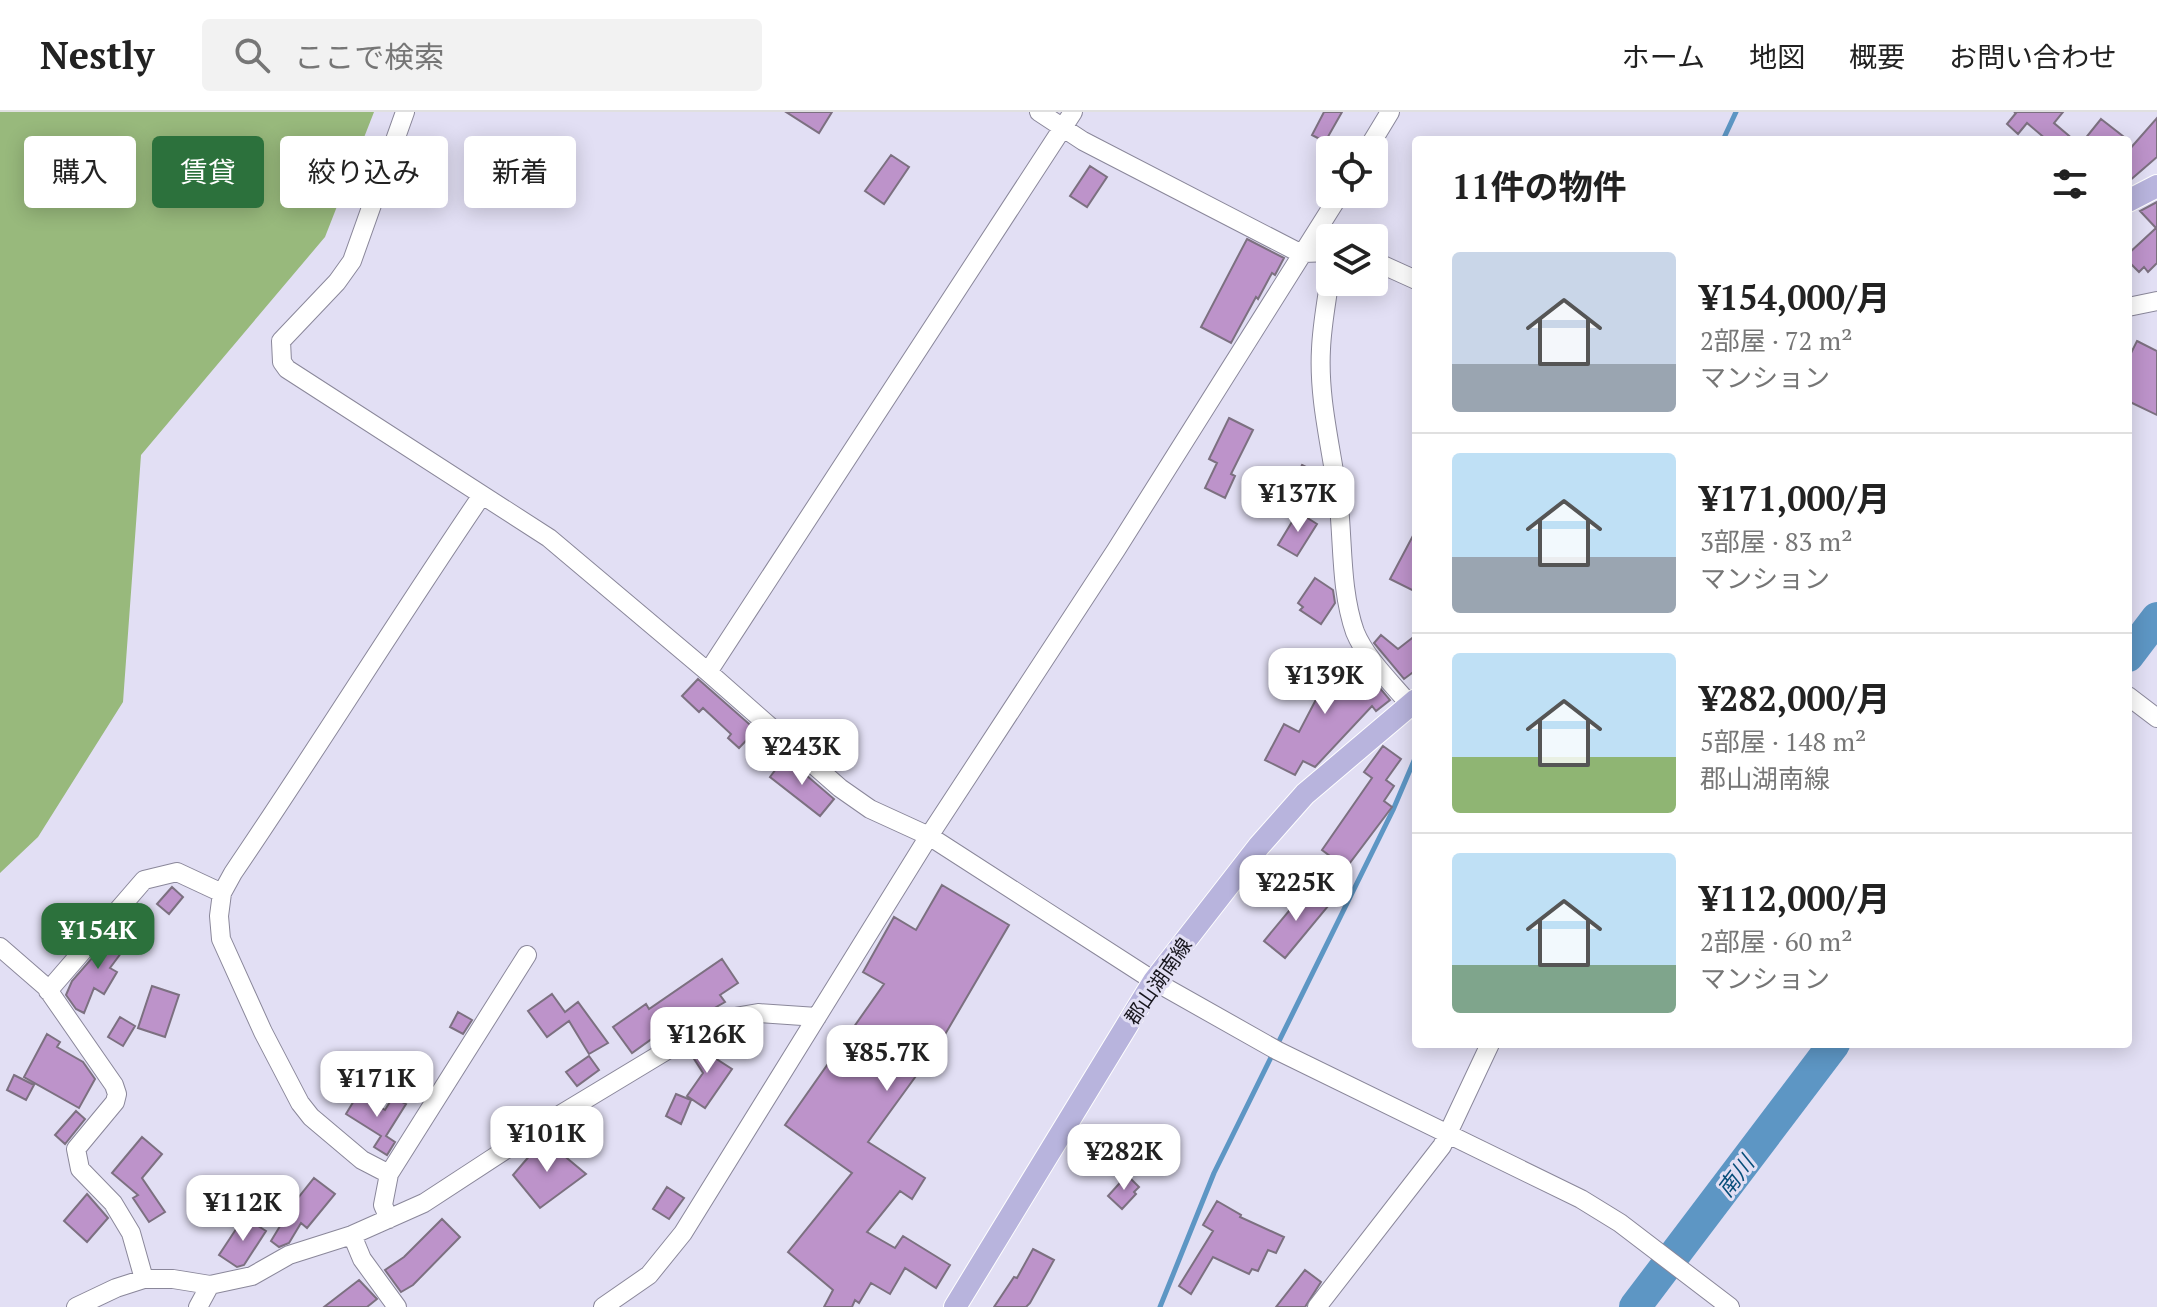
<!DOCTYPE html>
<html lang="ja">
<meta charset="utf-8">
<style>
:root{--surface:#fff;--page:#f2f2f2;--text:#222;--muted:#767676;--line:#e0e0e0;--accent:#2c713c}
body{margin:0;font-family:"PT Serif","Noto Sans JP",serif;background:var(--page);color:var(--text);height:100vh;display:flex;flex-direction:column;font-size:30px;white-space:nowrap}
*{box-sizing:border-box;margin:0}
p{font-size:26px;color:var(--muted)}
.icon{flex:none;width:44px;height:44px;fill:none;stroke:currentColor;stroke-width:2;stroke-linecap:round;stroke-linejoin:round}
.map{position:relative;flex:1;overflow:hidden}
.drawer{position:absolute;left:1412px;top:24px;width:720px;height:912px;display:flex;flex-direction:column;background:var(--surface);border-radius:8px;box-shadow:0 4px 20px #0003}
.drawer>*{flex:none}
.top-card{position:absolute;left:24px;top:24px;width:760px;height:72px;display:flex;gap:16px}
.controls{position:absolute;left:1316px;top:24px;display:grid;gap:16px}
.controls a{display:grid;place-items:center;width:72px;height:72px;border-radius:8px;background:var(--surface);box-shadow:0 4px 20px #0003;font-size:40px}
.price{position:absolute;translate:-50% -68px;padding:0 18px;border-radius:16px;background:#fff;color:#222;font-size:26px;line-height:52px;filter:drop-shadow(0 2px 4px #0008)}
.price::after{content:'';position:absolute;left:50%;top:48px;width:24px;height:18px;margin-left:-12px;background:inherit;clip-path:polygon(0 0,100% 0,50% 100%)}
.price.active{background:var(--accent);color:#fff}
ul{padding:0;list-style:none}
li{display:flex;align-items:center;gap:24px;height:200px;padding:0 40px}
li+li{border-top:2px solid var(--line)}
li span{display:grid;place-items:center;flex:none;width:224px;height:160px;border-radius:8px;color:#555}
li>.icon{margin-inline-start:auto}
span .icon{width:96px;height:96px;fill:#fffc;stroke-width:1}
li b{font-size:34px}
h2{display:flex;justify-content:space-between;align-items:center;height:96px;padding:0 40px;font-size:34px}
.chip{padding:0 28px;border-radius:8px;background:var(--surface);box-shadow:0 4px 20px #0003;font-size:28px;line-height:72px}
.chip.active{background:var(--accent);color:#fff}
header{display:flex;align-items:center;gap:48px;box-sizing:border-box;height:112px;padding:0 40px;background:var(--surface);border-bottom:2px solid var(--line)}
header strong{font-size:38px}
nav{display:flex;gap:44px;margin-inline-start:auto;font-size:28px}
.search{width:560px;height:72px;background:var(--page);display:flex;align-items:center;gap:20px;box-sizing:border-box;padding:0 28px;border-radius:8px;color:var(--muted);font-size:30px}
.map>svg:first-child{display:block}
</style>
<header>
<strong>Nestly</strong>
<div class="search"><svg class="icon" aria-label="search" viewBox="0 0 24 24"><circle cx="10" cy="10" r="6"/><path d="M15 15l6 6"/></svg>ここで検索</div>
<nav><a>ホーム</a><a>地図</a><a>概要</a><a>お問い合わせ</a></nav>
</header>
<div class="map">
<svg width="2157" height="1195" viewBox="0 0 2157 1195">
<rect width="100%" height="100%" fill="#e2dff4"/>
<path fill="#98b97c" d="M0,0H374L325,125L141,343L123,590L38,725L0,761Z"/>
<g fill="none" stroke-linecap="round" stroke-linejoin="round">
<path stroke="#5d96c4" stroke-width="5" d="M1723,28L1736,0
M1160,1195L1214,1061L1393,698L1416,644"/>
<path stroke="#5d96c4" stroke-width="32" d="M2128,544L2157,506
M1635,1195L1834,932"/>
</g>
<path fill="#bd93ca" stroke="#7c7080" stroke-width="2" d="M786,0H832L819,21Z
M1324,0H1342L1325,30L1312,23Z
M2014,0H2063L2054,11L2074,28H2047L2027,11L2018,22L2007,12L2016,1Z
M2157,6V45L2128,70V39Z
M2101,7L2128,28H2084Z
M891,43L909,55L884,92L865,79Z
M1090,54L1107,65L1087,95L1070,84Z
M2157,90V151L2148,160L2144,155L2139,160L2128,149V142L2156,116L2140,99Z
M1247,127L1284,146L1275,163L1272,161L1258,187L1256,185L1231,231L1201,215Z
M2137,229L2157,239V303L2128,289V247Z
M1229,306L1253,318L1231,362L1235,364L1225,386L1205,376L1217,351L1209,347Z
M1302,353L1322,363L1312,389L1290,378Z
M1298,400L1317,412L1297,444L1278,433Z
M1416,418V480L1390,467Z
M1315,466L1333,478L1335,491L1321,512L1300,498L1303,495L1298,491Z
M1381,523L1398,537L1416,523V558L1404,567L1374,531Z
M1309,544L1362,568L1369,563L1390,588L1376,599L1372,594L1315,655L1303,649L1295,663L1265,648L1284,612L1299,620L1321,578L1298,568Z
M698,567L756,618L739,636L728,626L731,622L703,596L699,600L682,584Z
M1383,634L1401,647L1386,668L1394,674L1384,689L1392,695L1346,756L1322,738L1372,666L1364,660Z
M785,645L834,687L820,704L770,665Z
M942,773L1009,813L940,931L868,1030L925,1066L912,1087L900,1079L867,1120L895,1136L903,1124L950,1153L936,1176L905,1156L890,1182L871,1171L859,1191L855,1188L852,1195H824L833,1178L788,1140L852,1061L785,1013L884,872L863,860L894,805L916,818Z
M172,775L183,785L169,802L157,792Z
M1308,776L1329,793L1285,846L1264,829Z
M120,814L133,825L110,856L117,860L104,882L94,876L84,901L76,897L66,883L72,869Z
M722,847L738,871L720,883L725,890L678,917L674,911L632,941L613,915L646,892L649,897Z
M152,874L179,883L165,925L138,916Z
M552,882L565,900L578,890L608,931L589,942L569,909L547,925L528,899Z
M458,900L472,908L463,922L450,915Z
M120,905L135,914L123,934L108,925Z
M47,922L60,930L57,935L83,950L95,967L79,996L24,965Z
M705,929L715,946L732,957L705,996L687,984L703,961L689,939Z
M589,944L599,958L577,974L566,960Z
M14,963L34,973L26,988L7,978Z
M358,982L385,998L393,985L406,992L386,1024L395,1030L387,1043L374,1035L381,1024L346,1002Z
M676,982L691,988L681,1012L666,1004Z
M76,999L85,1007L65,1032L55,1023Z
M142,1025L162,1042L142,1066L165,1100L149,1110L133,1086L138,1083L112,1061Z
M544,1027L586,1062L540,1096L513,1063Z
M1127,1063L1139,1075L1134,1080L1136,1082L1122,1097L1108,1084Z
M314,1066L335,1082L307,1116L301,1111L289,1131L279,1135L271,1129L294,1091Z
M667,1075L684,1086L669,1107L653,1097Z
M87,1082L108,1106L87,1130L64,1109Z
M1217,1089L1241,1103L1240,1105L1284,1125L1276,1141L1268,1138L1258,1159L1252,1157L1249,1162L1213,1145L1191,1182L1179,1174L1213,1119L1203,1113Z
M244,1105L266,1119L244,1153L237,1155L219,1143Z
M442,1107L460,1125L413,1173L401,1180L385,1158L404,1145Z
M1033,1137L1054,1148L1030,1191L1026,1195H994L1014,1165L1017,1166Z
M1305,1158L1321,1170L1305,1195H1276Z
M359,1168L377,1187L367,1195H324Z"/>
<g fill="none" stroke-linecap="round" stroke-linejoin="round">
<defs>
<path id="minor" d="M405,0L352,149L337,170L281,229L282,250L287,257L549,426L708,560L840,676L870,697L929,724L683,1121L649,1163L603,1195
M1039,0L1083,29L1294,138L1304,141L1330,140
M1367,38L1390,0
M1340,82L1116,438L929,724L1154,869L1278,939L1581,1087L1620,1111L1730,1195
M1374,149L1416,168
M1330,164C1327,188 1322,212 1321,237C1318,290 1333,341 1339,394C1343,435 1341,480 1355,520C1366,547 1392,571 1410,593
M2128,195L2157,189
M708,560L1073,0
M2128,584L2157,606
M0,835L46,875L114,973L117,982L115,990L76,1037L80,1057L113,1091L131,1121L144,1167
M48,879L144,768L177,760L222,781
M389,1062L362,1048L311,1005L300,991L263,920L221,827L219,804L222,781L233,761C318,636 397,508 482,383
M389,1107L383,1093L389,1062L527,843
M352,1123L362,1147L397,1195
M76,1195L116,1176L144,1167H173L210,1173L252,1164L289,1143L352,1123L424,1091L548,1010L717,908L758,901L817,905
M198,1195L210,1173
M1317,1195L1442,1034L1490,932"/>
<path id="major" d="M2128,89L2157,74
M955,1195L1154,869L1259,734L1305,682L1416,588"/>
</defs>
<use href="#minor" stroke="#8a879a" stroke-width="20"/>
<use href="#major" stroke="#fff" stroke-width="24"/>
<use href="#minor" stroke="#fff" stroke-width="18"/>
<use href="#major" stroke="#b8b4dd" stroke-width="22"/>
</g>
<g text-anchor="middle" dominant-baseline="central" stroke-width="6" stroke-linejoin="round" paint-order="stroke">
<g font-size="20" fill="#17161d" stroke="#e2dff4">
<text transform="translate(1158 869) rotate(-55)">郡山湖南線</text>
</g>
<g font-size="22" font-style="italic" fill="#084e7a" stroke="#e2dff4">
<text transform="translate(1735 1064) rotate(-53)">南川</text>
</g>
</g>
</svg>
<div class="controls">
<a><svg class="icon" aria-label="locate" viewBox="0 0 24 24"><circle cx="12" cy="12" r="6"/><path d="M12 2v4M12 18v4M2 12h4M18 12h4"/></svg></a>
<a><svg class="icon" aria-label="layers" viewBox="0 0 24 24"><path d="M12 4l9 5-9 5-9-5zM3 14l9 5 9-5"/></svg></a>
</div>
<b class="price" style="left:1298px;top:422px">¥137K</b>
<b class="price" style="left:1325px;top:604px">¥139K</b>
<b class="price" style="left:802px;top:675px">¥243K</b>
<b class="price" style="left:1296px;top:811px">¥225K</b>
<b class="price active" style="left:98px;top:859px">¥154K</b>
<b class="price" style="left:707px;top:963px">¥126K</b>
<b class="price" style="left:887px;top:981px">¥85.7K</b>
<b class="price" style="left:377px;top:1007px">¥171K</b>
<b class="price" style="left:547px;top:1062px">¥101K</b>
<b class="price" style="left:1124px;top:1080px">¥282K</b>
<b class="price" style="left:243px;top:1131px">¥112K</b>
<div class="top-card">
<a class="chip">購入</a>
<a class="chip active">賃貸</a>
<a class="chip">絞り込み</a>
<a class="chip">新着</a>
</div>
<section class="drawer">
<h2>11件の物件<svg class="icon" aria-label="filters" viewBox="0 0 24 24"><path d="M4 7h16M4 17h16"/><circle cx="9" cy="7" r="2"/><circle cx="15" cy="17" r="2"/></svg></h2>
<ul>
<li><span style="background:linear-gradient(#c9d6e8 70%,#9aa5b1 0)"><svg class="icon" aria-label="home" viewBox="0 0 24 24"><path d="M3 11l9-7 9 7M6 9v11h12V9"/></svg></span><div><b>¥154,000/月</b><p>2部屋 · 72 m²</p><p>マンション</p></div></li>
<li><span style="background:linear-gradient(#bfe0f5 65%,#9aa5b1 0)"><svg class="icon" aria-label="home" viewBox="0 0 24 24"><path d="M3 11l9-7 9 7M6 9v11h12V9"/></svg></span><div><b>¥171,000/月</b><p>3部屋 · 83 m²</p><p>マンション</p></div></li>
<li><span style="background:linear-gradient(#bfe0f5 65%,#8fb573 0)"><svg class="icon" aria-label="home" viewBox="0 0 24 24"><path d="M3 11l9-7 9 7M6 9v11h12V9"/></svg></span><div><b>¥282,000/月</b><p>5部屋 · 148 m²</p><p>郡山湖南線</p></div></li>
<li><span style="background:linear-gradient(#bfe0f5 70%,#7fa58c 0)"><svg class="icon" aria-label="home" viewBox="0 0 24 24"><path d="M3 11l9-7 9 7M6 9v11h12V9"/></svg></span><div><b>¥112,000/月</b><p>2部屋 · 60 m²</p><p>マンション</p></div></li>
</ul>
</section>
</div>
